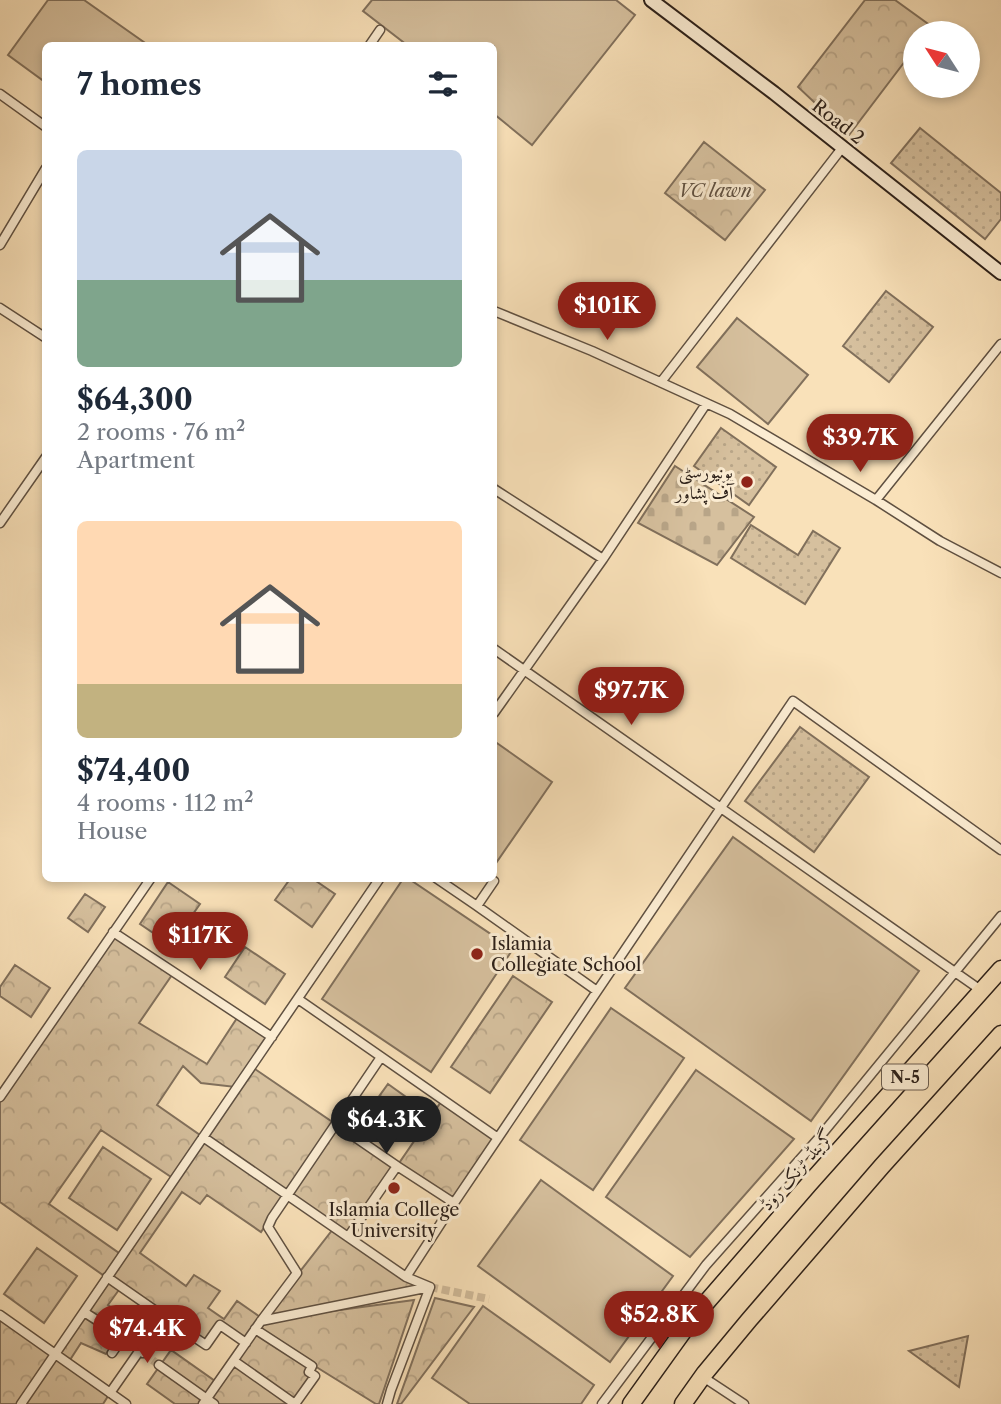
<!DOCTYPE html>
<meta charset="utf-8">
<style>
:root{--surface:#fff;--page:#f6f6f7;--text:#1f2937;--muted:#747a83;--accent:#8f2418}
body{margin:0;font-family:"Libre Caslon Text",Amiri,serif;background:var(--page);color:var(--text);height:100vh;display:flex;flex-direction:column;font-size:26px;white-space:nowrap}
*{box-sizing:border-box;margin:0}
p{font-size:23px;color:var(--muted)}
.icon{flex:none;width:38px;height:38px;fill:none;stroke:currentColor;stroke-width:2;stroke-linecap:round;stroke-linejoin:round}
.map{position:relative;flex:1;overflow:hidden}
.panel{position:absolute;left:42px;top:42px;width:455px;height:840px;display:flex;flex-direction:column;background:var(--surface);border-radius:10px;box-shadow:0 4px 10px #0003}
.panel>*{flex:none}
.needle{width:46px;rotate:306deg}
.tools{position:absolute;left:903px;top:21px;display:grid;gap:14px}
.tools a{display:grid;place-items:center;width:77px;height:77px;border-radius:50%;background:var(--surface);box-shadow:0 4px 10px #0003;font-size:35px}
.price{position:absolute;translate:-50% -60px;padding:0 16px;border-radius:24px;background:var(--accent);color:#fff;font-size:23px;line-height:46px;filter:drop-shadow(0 2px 4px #0008)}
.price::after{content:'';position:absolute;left:50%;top:42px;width:21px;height:16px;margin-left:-10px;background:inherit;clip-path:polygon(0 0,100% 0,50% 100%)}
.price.on{background:#222;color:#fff}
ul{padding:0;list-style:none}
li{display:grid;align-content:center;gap:14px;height:371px;padding:0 35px}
li span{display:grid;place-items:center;height:217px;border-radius:10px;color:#555}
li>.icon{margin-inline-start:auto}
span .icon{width:126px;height:126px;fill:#fffc;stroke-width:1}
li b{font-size:30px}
h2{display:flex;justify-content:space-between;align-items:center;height:84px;padding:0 35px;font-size:30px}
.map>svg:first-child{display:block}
</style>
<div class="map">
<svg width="1001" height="1404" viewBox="0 0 1001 1404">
<defs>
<pattern id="grass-dots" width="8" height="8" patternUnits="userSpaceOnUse" patternTransform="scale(1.75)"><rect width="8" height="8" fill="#d6c09e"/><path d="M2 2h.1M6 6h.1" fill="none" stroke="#b8a588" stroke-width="1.8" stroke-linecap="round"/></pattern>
<pattern id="forest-crowns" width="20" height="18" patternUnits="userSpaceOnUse" patternTransform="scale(1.75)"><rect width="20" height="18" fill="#d6c09e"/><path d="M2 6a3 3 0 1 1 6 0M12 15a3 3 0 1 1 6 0" fill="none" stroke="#b8a588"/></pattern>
<pattern id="cemetery-stones" width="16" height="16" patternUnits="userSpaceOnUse" patternTransform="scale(1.75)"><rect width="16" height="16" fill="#d6c09e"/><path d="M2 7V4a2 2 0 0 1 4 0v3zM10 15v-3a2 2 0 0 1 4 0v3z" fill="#b8a588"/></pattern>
</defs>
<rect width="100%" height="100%" fill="#f9e1b9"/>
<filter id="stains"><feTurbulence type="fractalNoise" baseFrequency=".00286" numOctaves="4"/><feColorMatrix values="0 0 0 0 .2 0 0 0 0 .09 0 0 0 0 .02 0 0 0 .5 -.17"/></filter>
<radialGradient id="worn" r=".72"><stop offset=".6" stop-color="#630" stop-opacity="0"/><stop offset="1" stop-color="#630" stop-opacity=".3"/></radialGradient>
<path fill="url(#grass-dots)" stroke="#81705c" stroke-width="2" d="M920,128L1001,193V219L985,239L891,163Z
M886,291L933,327L889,382L843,346Z
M721,428L776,467L749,505L694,466Z
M751,525L798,555L813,531L840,548L805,604L731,558Z
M800,727L869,777L814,852L745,801Z
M968,1336L959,1387L909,1351Z"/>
<path fill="url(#forest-crowns)" stroke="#81705c" stroke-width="2" fill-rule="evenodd" d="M865,0H895L931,26L926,33H915V48L849,135L798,87Z
M704,142L765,190L725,240L665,193Z
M290,879H313L335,894L312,927L275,900Z
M168,882L200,904L171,945L140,924Z
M85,894L105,907L88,932L68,918Z
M113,932L174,972L139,1023L207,1064L239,1015L272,1037L252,1067L397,1166L443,1099L498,1138L454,1203L397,1166L347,1238L406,1277L420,1289L273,1319L414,1300L379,1404H376L297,1355L312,1366L314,1376L295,1404H175L147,1384L171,1350L218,1383L246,1343L220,1325L206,1345L121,1287L108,1305L129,1320L106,1354L81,1343L68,1363L110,1393L103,1404H0V1315L55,1353L107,1278L0,1202V1097ZM183,1066L201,1083L236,1087L203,1137L157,1105ZM101,1130L174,1179L122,1255L49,1204ZM182,1192L200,1204L207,1195L261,1232L285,1197L333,1229L263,1319L237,1301L224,1319L208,1308L220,1291L194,1275L186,1286L140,1253Z
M245,947L285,974L265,1004L225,977Z
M15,965L50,988L31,1017L0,996V987Z
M513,976L552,1002L490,1093L451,1067Z
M388,1084L413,1102L386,1138L362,1120Z
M103,1147L151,1179L117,1230L69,1198Z
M37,1248L77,1276L44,1323L4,1294Z
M435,1298L474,1307L401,1404H397Z"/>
<path fill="url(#cemetery-stones)" stroke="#81705c" stroke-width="2" d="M675,466L754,517L717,565L638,523Z"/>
<path fill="#d6c09e" stroke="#81705c" stroke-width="2" d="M48,0H84L148,45L46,46L45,82L8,55Z
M372,0H616L635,15L532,145L494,114V46L407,45L363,11Z
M737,318L808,375L768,424L697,367Z
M494,741L552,782L494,866Z
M733,837L919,971L811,1121L625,988Z
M403,879H409L513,949L431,1072L322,999Z
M611,1008L684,1058L593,1190L520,1140Z
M696,1070L794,1139L690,1257L606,1197Z
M541,1180L673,1276L610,1362L478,1266Z
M483,1306L594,1385L581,1404H470L432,1378Z"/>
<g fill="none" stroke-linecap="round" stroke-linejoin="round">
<path stroke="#d0ba99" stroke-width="8" stroke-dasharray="8 4" stroke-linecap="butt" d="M430,1287L489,1299
M143,1353L159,1365"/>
<defs>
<path id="street" d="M369,46L380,30
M0,94L46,127
M0,245L46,168
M0,308L46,338
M494,311L592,351L730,414L876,500L940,541L1001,573
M661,382L842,148
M494,489L603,559
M876,500L1001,344
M0,523L46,457
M494,649L982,991
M494,713L603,559L706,404
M436,878L477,906L494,881
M477,906L597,991
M113,932L272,1037
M298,999L498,1138
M0,1097L151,878
M336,1124L397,1166
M203,1137L406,1277L430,1287L391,1390L387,1404
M348,1237L397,1166L454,1203
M107,1277L163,1316L140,1350L143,1353
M406,1277L454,1203L793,701L1001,850
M84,1312L123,1337L112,1353
M0,1315L126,1404
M163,1316L206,1345L220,1325L246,1343
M261,1321L430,1287
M255,1329L312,1366L309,1372L315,1376L295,1404
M234,1361L295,1404
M159,1365L214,1404
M703,1377L744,1404
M110,1393L140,1350L120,1335L128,1323
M21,1404L380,878
M203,1404L261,1321L297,1273L268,1227L272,1218L381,1057
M602,1404L706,1265L818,1139L1001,916"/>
<path id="secondary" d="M651,0L774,93L1001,273"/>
<path id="highway" d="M631,1404L692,1319L809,1184L1001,969
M683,1404L705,1373L749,1320L882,1166L1001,1034"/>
</defs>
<use href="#street" stroke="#5f5041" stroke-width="11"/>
<use href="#secondary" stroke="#2c2019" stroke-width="16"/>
<use href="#highway" stroke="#2c2019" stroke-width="19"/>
<use href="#street" stroke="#fbecd2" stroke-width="8"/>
<use href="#secondary" stroke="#fbecd2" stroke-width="12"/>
<use href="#highway" stroke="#f9e1b9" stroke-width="16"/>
</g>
<g fill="#8f2418" stroke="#fbecd2" stroke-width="2.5">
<circle cx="747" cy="482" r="7"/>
<circle cx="477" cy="954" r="7"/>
<circle cx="394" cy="1188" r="7"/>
</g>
<g text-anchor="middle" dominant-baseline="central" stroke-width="6" stroke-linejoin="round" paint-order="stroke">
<rect fill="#fbecd2" stroke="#6a5d50" stroke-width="2" x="882" y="1064.5" width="46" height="25" rx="5"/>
<g font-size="16" font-weight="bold" fill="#2c2019">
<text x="905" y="1077">N-5</text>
</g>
<g font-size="18" fill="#2c2019" stroke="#fbecd2">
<text transform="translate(838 122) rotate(38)">Road 2</text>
<text transform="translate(797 1170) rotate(-49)">گرینڈ ٹرنک روڈ</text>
</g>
<g font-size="18" font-style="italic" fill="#5f5041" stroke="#fbecd2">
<text x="715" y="191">VC lawn</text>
</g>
<g font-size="18" fill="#2c2019" stroke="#fbecd2" text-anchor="end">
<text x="733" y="472">یونیورسٹی<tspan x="733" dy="21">آف پشاور</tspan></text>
<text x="491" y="944" text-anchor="start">Islamia<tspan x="491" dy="21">Collegiate School</tspan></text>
<text x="394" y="1210" text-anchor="middle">Islamia College<tspan x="394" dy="21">University</tspan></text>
</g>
</g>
<rect width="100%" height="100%" filter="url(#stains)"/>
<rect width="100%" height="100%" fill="url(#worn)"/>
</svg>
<div class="tools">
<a><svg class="needle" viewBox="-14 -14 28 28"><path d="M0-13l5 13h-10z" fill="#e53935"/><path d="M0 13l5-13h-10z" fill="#747a83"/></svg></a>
</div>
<b class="price" style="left:607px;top:342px">$101K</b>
<b class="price" style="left:860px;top:474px">$39.7K</b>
<b class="price" style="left:631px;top:727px">$97.7K</b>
<b class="price" style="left:200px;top:972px">$117K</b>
<b class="price on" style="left:386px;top:1156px">$64.3K</b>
<b class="price" style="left:659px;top:1351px">$52.8K</b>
<b class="price" style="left:147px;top:1365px">$74.4K</b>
<section class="panel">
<h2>7 homes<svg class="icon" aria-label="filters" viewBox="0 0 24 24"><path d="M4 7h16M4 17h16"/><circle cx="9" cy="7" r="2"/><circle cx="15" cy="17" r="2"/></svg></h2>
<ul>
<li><span style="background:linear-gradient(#c9d6e8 60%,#7fa58c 0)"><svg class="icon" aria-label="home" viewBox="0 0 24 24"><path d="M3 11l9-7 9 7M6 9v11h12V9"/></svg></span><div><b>$64,300</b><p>2 rooms · 76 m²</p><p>Apartment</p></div></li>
<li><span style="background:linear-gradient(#ffd9b3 75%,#c2b280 0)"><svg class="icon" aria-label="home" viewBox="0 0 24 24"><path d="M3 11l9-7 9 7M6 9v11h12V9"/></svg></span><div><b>$74,400</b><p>4 rooms · 112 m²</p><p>House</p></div></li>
</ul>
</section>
</div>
